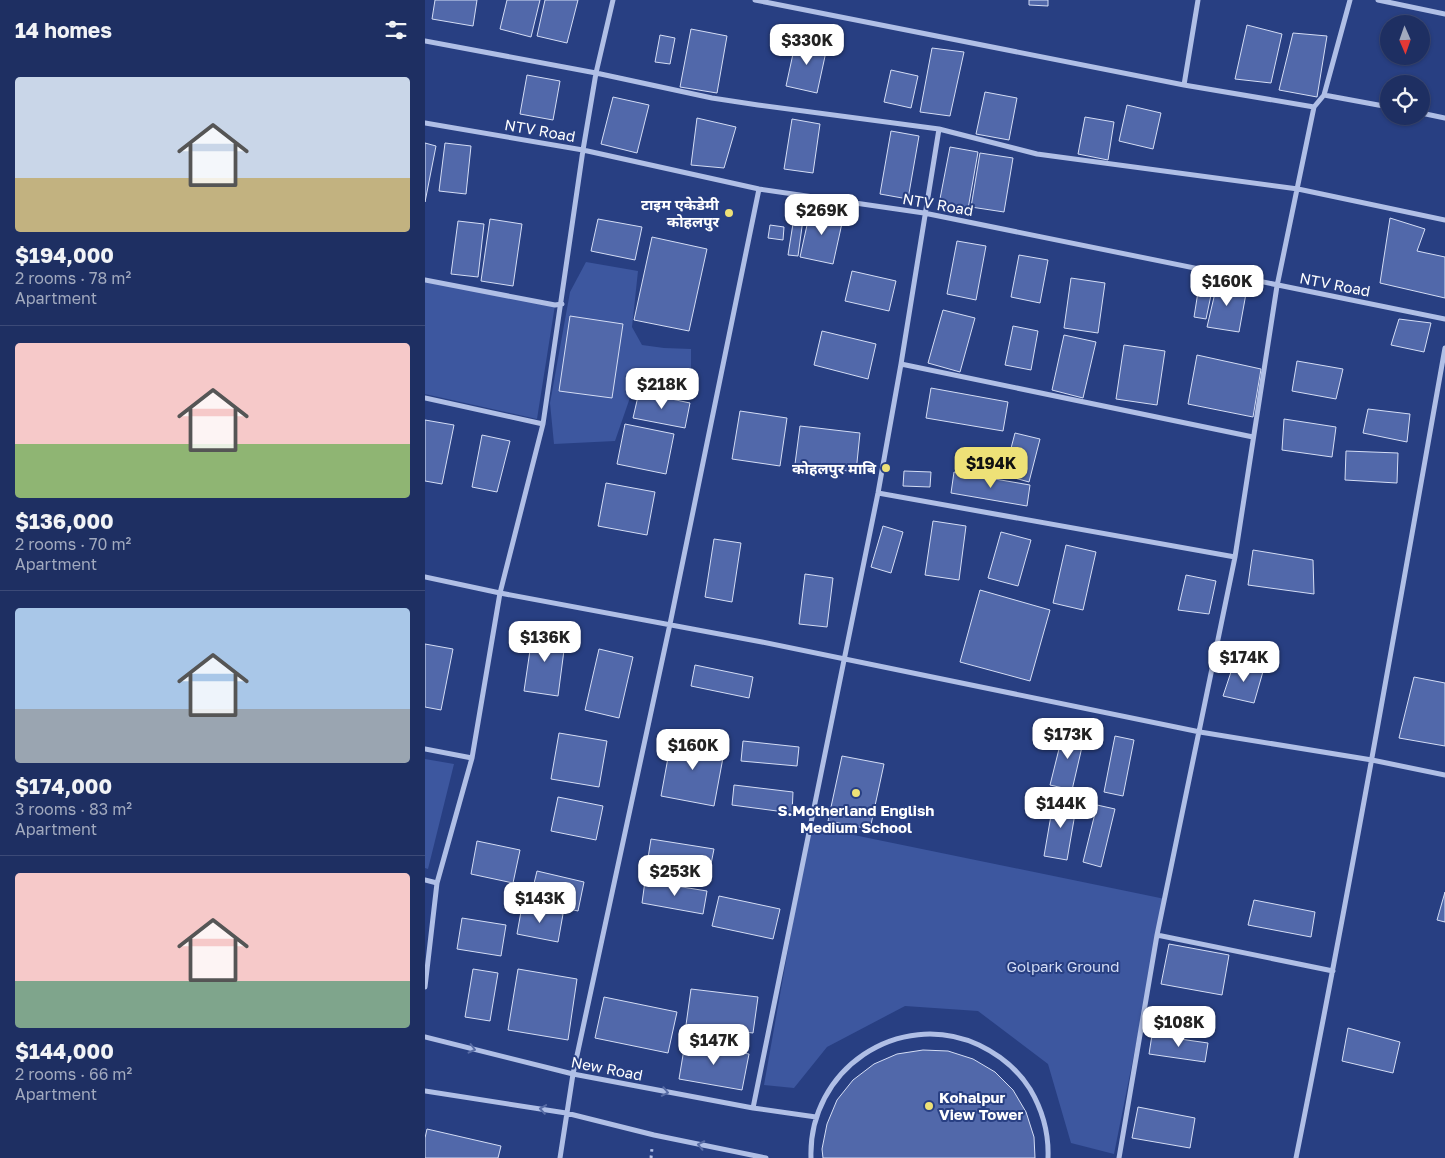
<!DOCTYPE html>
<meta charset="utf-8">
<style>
:root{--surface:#1e2f62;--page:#2b3b6b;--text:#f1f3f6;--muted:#a1a9be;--line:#3c4a77;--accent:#eee177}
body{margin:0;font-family:"Golos Text","Noto Sans Devanagari",sans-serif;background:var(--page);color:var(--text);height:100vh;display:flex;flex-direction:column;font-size:19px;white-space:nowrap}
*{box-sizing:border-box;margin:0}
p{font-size:16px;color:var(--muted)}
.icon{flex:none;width:28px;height:28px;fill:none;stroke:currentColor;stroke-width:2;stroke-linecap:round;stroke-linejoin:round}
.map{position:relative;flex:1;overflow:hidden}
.details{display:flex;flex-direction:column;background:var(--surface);width:425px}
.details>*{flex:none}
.needle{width:32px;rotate:178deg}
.tools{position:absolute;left:955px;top:15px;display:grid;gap:10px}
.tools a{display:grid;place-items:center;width:50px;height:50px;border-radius:50%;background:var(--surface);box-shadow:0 1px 4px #0004,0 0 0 1px var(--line);font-size:25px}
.price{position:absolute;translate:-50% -42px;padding:0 11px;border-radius:10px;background:#fff;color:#222;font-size:16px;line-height:32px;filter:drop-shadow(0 1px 2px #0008)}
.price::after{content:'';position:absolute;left:50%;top:30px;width:15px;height:11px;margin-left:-8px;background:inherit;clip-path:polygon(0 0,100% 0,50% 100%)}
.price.on{background:var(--accent);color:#111}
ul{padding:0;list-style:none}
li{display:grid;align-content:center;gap:10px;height:265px;padding:0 15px}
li+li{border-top:1px solid var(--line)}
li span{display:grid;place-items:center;height:155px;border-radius:5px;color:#555}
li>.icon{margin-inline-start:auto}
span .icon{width:90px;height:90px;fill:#fffc;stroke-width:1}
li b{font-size:21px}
h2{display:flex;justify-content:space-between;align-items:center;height:60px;padding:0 15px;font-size:21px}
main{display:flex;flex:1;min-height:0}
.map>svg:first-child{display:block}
</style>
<main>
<section class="details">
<h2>14 homes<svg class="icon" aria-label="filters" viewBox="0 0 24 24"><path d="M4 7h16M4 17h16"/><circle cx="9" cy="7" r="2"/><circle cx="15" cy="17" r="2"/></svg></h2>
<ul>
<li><span style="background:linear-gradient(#c9d6e8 65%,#c2b280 0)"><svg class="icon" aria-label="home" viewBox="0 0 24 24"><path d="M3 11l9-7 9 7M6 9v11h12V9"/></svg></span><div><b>$194,000</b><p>2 rooms · 78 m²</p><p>Apartment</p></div></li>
<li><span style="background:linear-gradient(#f6c9c9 65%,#8fb573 0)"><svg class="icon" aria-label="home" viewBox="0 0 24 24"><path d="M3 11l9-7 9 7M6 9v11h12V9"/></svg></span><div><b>$136,000</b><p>2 rooms · 70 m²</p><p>Apartment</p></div></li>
<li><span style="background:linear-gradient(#a9c7e8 65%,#9aa5b1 0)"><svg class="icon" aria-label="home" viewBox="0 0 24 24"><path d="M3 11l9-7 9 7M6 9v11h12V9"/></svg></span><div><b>$174,000</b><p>3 rooms · 83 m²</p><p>Apartment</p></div></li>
<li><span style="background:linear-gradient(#f6c9c9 70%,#7fa58c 0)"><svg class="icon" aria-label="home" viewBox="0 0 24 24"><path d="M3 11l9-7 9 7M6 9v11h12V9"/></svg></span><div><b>$144,000</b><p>2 rooms · 66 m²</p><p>Apartment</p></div></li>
</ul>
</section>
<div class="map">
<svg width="1020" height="1158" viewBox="0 0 1020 1158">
<rect width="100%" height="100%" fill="#283f82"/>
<path fill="#3d579f" d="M161,262L213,271L207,327L217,345L239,348L266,349V400L209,386L190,441L129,444L125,403L145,292Z
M0,282L130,305L112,419L0,394Z
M0,759L29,764L3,869L0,868Z
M385,826L740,899L689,1154L646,1143L623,1064L553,1011L480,1006L402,1047L369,1088L339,1085Z"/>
<path fill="#5168aa" stroke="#d4ddf5" d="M10,0H52L48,26L7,19Z
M82,0H115L106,37L75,29Z
M120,0H153L142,43L112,36Z
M604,0H623V6L604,5Z
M822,25L857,34L846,83L810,79Z
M266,29L302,36L292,93L255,87Z
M868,33L902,36L892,97L854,90Z
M235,35L250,38L245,64L230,62Z
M371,40L402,47L392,93L361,86Z
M507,48L539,52L525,116L495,112Z
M466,70L493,76L486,108L459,102Z
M102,75L135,81L128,120L95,114Z
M560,92L592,98L584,140L551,134Z
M188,97L224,105L212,153L176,144Z
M702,105L736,113L728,149L694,141Z
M660,117L689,122L683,160L653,154Z
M272,118L311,127L299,168L266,165Z
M367,119L395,124L388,173L359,169Z
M466,131L494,136L483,199L455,194Z
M0,143L11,146L0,202Z
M20,143L46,146L41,194L14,191Z
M525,147L553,152L543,209L514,204Z
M555,153L588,158L579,212L546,207Z
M386,207L419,214L408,264L375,257Z
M370,211L379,212L373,256L363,255Z
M965,218L1000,229L992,251L1020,257V298L955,283Z
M65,219L97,224L88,286L56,281Z
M173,219L217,227L210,260L166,251Z
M33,221L59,224L53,277L26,274Z
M345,225L359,227L358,240L343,238Z
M227,237L282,249L264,331L209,320Z
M532,241L561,246L551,300L522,294Z
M594,255L623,260L615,303L586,297Z
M427,271L471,281L464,311L420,301Z
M646,278L680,283L673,333L639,328Z
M793,280L822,288L814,332L782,327Z
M773,292L786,295L781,319L769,317Z
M518,310L550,318L535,372L503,363Z
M145,316L198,324L187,398L134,391Z
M974,319L1006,323L999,352L966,345Z
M588,326L613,331L606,370L580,365Z
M397,331L451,344L443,379L389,365Z
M639,335L671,342L658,398L627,390Z
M699,345L740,351L732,405L691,399Z
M772,355L836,369L828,417L763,404Z
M872,361L918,369L911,399L867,391Z
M506,388L583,402L578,431L501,418Z
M214,392L265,403L260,428L208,418Z
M943,409L985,414L982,442L938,433Z
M315,411L362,418L355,466L307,459Z
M859,419L911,427L907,457L857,450Z
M0,420L29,425L17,484L0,481Z
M200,424L249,434L241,474L192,464Z
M375,426L435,433L431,472L370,464Z
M590,433L615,439L604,482L579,475Z
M57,435L85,441L72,492L47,487Z
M921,451L973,453L972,483L920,480Z
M479,471L506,472L505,487L478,486Z
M529,472L605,485L602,506L526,493Z
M181,483L230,492L222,535L173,526Z
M508,521L541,526L534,580L500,575Z
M458,526L478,532L466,573L446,567Z
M576,532L606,540L593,586L563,578Z
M289,539L316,543L307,602L280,597Z
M641,545L671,552L658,610L628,603Z
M828,550L888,560L889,594L823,585Z
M380,574L408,578L402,627L374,624Z
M761,575L791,581L784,614L753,610Z
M555,590L625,610L605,681L535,662Z
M108,630L141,635L133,696L99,691Z
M0,644L28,649L16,710L0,707Z
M174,649L208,657L194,718L160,710Z
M809,663L839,668L829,703L798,696Z
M270,665L328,677L324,698L266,686Z
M989,677L1020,683V746L974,738Z
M639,729L660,734L647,790L625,785Z
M134,733L182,741L174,787L126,779Z
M247,736L300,747L289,806L236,796Z
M690,736L709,740L698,796L679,792Z
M318,741L374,747L372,766L316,761Z
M417,756L459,764L445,829L403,821Z
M309,785L368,792L367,813L307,805Z
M133,797L178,806L171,840L126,831Z
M629,798L652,802L642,860L619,856Z
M672,805L690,809L676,867L658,862Z
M226,839L289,849L285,869L223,858Z
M52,841L95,850L88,883L46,874Z
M112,871L159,882L153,911L105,900Z
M220,881L282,891L278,914L217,903Z
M1020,892V922L1012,920Z
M294,896L355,909L348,939L287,926Z
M829,900L890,912L886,937L823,925Z
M97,906L138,914L133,942L92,934Z
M37,918L81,925L76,956L32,949Z
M744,944L804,955L797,995L736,984Z
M48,969L73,973L65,1021L40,1017Z
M93,969L152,979L143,1040L83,1030Z
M266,989L333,997L328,1033L261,1025Z
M179,997L252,1012L243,1053L170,1038Z
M923,1028L975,1042L968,1073L917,1061Z
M727,1035L783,1043L780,1062L724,1054Z
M260,1043L324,1054L317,1090L254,1079Z
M498,1050L523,1051L548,1059L570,1072L588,1090L601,1112L609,1137L610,1158H398L397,1149L402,1124L412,1100L428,1080L449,1064L472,1054Z
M713,1107L770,1118L765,1148L707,1138Z
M2,1129L76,1146L73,1158H0V1138Z"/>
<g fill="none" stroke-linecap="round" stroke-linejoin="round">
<path stroke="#b0bfe6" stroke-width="3" stroke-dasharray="2.5 4" stroke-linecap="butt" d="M226,1158L227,1148"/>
<path stroke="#b0bfe6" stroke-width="5" d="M330,0L759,85L889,107
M953,0L1020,14
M0,41L171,73L287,98L333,105L514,129L612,154L873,189L1020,220
M759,85L773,0
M899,95L964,107
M996,113L1020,118
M0,123L158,150L334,189L499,213L1020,319
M0,280L130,305L137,304
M476,364L828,437
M0,398L118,424
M453,493L810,557
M0,577L75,593L337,642L775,732L947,760L1020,775
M0,749L47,758
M0,880L12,883
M732,935L908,971
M0,987L12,883L47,758L75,593L118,424L158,150L171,73L188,0
M0,1037L148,1074L328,1108L391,1117
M0,1091L141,1113L229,1135L341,1158
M328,1108L453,493L476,364L514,129
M135,1158L148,1074L245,624L334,189
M386,1158C383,1070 473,1008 554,1045C575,1055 593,1070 605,1089C618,1111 624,1133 623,1158
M694,1158L732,935L810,557L852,286L889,107L899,95L925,0
M871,1158C925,889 972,618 1020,348"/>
</g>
<defs><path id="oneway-chevron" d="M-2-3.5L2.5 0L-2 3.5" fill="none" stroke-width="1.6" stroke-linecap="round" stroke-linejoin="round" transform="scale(1.25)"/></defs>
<g stroke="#586ca5">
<use href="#oneway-chevron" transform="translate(47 1049) rotate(14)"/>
<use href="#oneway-chevron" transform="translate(240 1092) rotate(11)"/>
<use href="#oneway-chevron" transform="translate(118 1109) rotate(-171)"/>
<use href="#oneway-chevron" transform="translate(276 1145) rotate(-168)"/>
</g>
<g fill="#eee177" stroke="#283f82" stroke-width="2">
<circle cx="304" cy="213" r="5"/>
<circle cx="461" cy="468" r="5"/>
<circle cx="431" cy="793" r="5"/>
<circle cx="504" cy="1106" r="5"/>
</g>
<g text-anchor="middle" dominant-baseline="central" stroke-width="4" stroke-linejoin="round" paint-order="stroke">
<g font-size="15" fill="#fff" stroke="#283f82">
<text transform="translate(115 130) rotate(10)">NTV Road</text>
<text transform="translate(513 204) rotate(10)">NTV Road</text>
<text transform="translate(910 284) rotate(11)">NTV Road</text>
<text transform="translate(182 1068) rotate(11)">New Road</text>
</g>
<g font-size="15" font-weight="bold" fill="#fff" stroke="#283f82" text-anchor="end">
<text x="294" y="204">टाइम एकेडेमी<tspan x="294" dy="17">कोहलपुर</tspan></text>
<text x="451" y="468">कोहलपुर माबि</text>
<text x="431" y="810" text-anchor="middle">S.Motherland English<tspan x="431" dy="17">Medium School</tspan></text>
<text x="514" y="1097" text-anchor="start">Kohalpur<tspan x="514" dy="17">View Tower</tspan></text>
</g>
<g font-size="15" fill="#d4ddf5" stroke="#283f82">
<text x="638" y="966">Golpark Ground</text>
</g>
</g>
</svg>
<div class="tools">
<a><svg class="needle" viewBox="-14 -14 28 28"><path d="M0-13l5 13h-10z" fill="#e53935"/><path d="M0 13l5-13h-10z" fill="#a1a9be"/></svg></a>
<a><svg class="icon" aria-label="locate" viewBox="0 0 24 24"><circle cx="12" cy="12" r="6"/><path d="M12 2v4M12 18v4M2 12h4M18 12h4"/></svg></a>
</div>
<b class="price" style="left:382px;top:66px">$330K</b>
<b class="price" style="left:397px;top:236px">$269K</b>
<b class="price" style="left:802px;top:307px">$160K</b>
<b class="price" style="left:237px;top:410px">$218K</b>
<b class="price on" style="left:566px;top:489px">$194K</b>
<b class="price" style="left:120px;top:663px">$136K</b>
<b class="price" style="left:819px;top:683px">$174K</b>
<b class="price" style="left:643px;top:760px">$173K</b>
<b class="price" style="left:268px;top:771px">$160K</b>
<b class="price" style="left:636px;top:829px">$144K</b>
<b class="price" style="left:250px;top:897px">$253K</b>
<b class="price" style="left:115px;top:924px">$143K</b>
<b class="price" style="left:754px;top:1048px">$108K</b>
<b class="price" style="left:289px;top:1066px">$147K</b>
</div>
</main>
